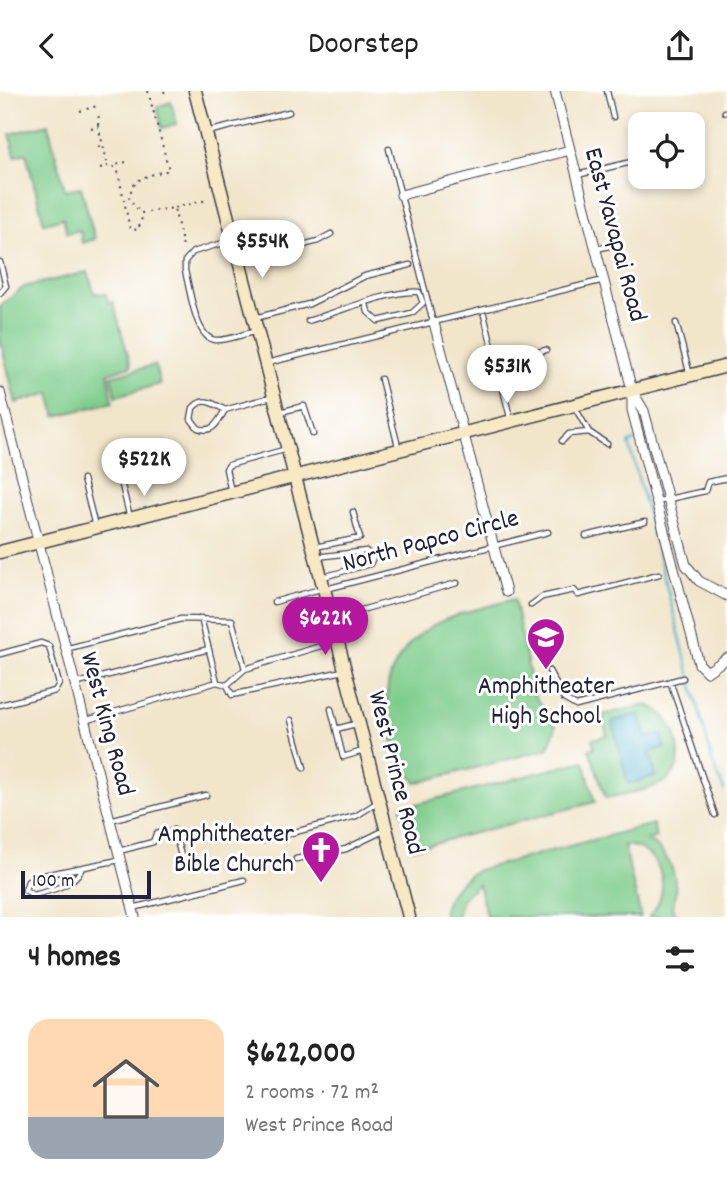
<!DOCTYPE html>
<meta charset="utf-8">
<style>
:root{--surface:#fff;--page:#f2f2f2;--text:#222;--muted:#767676;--accent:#b5179e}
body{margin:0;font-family:Dekko,sans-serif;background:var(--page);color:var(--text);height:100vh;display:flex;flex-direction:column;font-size:26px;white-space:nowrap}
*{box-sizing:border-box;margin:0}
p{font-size:23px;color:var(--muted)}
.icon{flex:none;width:38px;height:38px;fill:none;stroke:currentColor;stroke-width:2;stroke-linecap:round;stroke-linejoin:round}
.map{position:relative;height:826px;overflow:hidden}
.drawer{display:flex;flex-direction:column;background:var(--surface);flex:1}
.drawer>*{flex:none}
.fabs{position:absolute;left:628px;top:21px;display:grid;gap:14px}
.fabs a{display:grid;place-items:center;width:77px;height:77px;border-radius:14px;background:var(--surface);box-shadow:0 4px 10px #0003;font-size:35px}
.scale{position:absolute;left:21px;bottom:18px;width:130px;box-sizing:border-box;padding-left:7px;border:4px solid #22223b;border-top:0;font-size:19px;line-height:24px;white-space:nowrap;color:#22223b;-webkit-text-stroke:5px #fff;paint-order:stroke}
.price{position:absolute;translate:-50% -60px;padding:0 16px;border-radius:24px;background:#fff;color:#222;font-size:23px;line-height:46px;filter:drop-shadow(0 2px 4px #0008)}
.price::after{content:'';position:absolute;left:50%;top:42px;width:21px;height:16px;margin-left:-10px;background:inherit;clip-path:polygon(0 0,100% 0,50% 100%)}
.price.on{background:var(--accent);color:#fff}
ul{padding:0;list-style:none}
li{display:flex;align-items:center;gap:21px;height:175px;padding:0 28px}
li span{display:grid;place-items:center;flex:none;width:196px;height:140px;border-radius:21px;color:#555}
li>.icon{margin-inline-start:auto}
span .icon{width:84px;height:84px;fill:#fffc;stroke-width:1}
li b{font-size:30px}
h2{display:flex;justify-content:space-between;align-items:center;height:84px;padding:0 28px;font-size:30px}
header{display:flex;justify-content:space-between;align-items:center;height:91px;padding:0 28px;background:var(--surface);font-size:32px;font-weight:600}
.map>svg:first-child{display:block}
</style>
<header><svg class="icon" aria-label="back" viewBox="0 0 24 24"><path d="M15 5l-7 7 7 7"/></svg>Doorstep<svg class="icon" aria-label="share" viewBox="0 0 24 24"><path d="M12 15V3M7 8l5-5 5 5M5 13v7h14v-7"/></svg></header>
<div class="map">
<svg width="727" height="826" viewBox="0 0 727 826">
<rect width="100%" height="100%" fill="#fff"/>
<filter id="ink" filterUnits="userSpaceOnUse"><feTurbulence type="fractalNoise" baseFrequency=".0143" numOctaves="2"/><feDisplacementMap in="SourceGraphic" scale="14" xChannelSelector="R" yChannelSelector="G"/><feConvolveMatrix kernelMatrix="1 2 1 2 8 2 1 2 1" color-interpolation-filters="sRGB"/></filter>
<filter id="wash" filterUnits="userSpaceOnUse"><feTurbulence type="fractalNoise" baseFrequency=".00686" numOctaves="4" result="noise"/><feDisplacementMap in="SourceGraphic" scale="28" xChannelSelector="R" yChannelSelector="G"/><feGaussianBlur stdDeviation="1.57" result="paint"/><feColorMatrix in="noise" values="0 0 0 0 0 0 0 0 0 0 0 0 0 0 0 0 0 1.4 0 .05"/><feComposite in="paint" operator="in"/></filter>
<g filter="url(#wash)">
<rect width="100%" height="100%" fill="#f1e5ca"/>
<path fill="#7dcc8b" stroke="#507763" stroke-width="2" d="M171,11L177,33L162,37L157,16Z
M48,33L65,99L81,96L95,148L82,152L80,139L67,142L63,127L44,132L26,62L15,65L10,43Z
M88,181L94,202L106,203L108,212L113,211L131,275L108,282L113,311L56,325L50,302L16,312L0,248V215L24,196Z
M155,274L160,293L116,305L111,285Z
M514,508L534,604L556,636L548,658L416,692C382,643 369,584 422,542C445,523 485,517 514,508Z
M646,614C673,619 692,670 668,688C654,699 624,703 606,707L589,658L594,657L592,648L607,645L602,624Z
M584,670L595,711L412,758L401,717Z
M653,733L656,746L647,749C672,764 681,790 672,817L679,826H649C674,800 662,756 624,754L641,826H487L478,793L462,808L457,826H443C445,804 459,789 478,779Z"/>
<path fill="#48adc8" stroke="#356882" stroke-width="2" d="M640,623L646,647L662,643L665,657L650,661L656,685L628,693L612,630Z"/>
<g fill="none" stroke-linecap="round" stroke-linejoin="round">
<path stroke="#48adc8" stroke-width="2.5" d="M635,350L629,352L713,672L724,699"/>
</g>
</g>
<g filter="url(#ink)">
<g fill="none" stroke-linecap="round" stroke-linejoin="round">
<defs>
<path id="lane" d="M607,0L613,26
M725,21L727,20
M207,41L289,21
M389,58L433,231
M577,84L640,69
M233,149L193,161L185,170V180C190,197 195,247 215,249C227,250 242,243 254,241
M597,158L616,153
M0,171L6,195L0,202
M241,171L318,150L331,143
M484,224L511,330
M255,227L309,213L365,185L410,174
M308,230C334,222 395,198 419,201L423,212L412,222L378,230L368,221L366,213
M676,232L690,284
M267,272L604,189
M496,272L546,259
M381,288L399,359
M574,315L589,341
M225,319C213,312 203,305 193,317L191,328L198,337C213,343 218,331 225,319L271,306
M280,321L304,315L313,343
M562,350L569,343L589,341L607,353
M83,388L95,435
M231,401L226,378L229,374L287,358
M655,411L705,400L708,391L727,387
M130,427L117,374L174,352
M586,445L645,431
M315,456L360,447L353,421
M317,466L366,460L373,467L370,473L323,486
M326,498L548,441
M274,511L324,497
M531,514L542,506L574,499L578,504L659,483
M201,527L217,591
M333,527L457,492
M65,558L181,528L232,529L245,578
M0,563L41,552L49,555L59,593L55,600L0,614
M549,580L564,608L576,615L683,587
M670,590L715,724
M74,593L209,558
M227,594L245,578L337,550
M331,618L343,666L363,660
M291,629L304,677
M84,630L217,591L227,594L232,604L343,580
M336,638L359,632
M110,729L206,704
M261,750L356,725L378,711
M119,760L153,751L156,743L174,739L183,772
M296,768L346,758L385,739
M81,779C72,795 50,800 33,804L25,799L28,790L34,786L119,769
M133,817L244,789"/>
<path id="street" d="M555,0L632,299V319L639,345L699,573L707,581L727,567
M401,104L570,59
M434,232L506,501
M0,301L135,826
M633,301L644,320L686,474L699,490L727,505"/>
<path id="secondary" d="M195,0L409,826
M0,461L727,275"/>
</defs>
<use href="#lane" stroke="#413f50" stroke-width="7"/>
<use href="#street" stroke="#413f50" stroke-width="11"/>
<use href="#secondary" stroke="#413f50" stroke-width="15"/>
<path stroke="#413f50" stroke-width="2" stroke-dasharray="2 5" stroke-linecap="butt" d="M148,0L169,79C149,85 132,85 129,108L141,122L174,117L184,160
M164,0L166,6
M80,20L97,15
M98,34L99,23
M91,37L98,35L103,54
M98,56L103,54L108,75
M126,71L113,75L118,81L130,138L138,139L143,124
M100,77L108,75
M175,117L207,109"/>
<use href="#lane" stroke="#fff" stroke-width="4.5"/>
<use href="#street" stroke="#fff" stroke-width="9"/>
<use href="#secondary" stroke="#f7e9c3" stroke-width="12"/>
</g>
</g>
<defs>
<symbol id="school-pin" viewBox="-11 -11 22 30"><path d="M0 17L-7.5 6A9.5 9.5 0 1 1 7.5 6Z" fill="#b5179e" stroke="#fff"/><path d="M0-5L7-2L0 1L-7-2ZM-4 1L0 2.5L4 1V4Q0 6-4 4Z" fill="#fff"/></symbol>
<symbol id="church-pin" viewBox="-11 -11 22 30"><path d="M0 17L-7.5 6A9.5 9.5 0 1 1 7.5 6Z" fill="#b5179e" stroke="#fff"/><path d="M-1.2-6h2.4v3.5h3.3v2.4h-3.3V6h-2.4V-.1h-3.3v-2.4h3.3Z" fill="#fff"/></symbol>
</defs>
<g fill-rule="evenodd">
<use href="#school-pin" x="524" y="524" width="44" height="60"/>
<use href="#church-pin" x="299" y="737" width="44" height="60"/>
</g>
<g text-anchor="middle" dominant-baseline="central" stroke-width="6" stroke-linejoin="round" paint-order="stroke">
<g font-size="26" fill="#22223b" stroke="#fff">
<text transform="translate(614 144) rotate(75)">East Yavapai Road</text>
<text transform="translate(431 451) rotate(-15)">North Papco Circle</text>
<text transform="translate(106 633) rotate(75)">West King Road</text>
<text transform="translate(395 682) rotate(76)">West Prince Road</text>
</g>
<g font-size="26" fill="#22223b" stroke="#fff">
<text x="546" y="596">Amphitheater<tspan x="546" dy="30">High School</tspan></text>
<text x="294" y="744" text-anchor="end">Amphitheater<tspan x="294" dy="30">Bible Church</tspan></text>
</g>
</g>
</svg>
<div class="fabs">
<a><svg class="icon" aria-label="locate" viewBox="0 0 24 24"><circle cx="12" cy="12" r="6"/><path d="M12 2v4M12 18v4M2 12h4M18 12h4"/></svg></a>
</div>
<div class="scale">100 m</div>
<b class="price" style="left:262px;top:189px">$554K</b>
<b class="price" style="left:507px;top:314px">$531K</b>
<b class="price" style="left:144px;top:407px">$522K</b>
<b class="price on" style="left:325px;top:566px">$622K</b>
</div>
<section class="drawer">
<h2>4 homes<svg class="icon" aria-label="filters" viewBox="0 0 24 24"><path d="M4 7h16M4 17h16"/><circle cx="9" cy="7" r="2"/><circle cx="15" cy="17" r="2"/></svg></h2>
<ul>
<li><span style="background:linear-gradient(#ffd9b3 70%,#9aa5b1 0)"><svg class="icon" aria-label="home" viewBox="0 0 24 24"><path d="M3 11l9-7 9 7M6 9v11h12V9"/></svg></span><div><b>$622,000</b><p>2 rooms · 72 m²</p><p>West Prince Road</p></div></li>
</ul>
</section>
